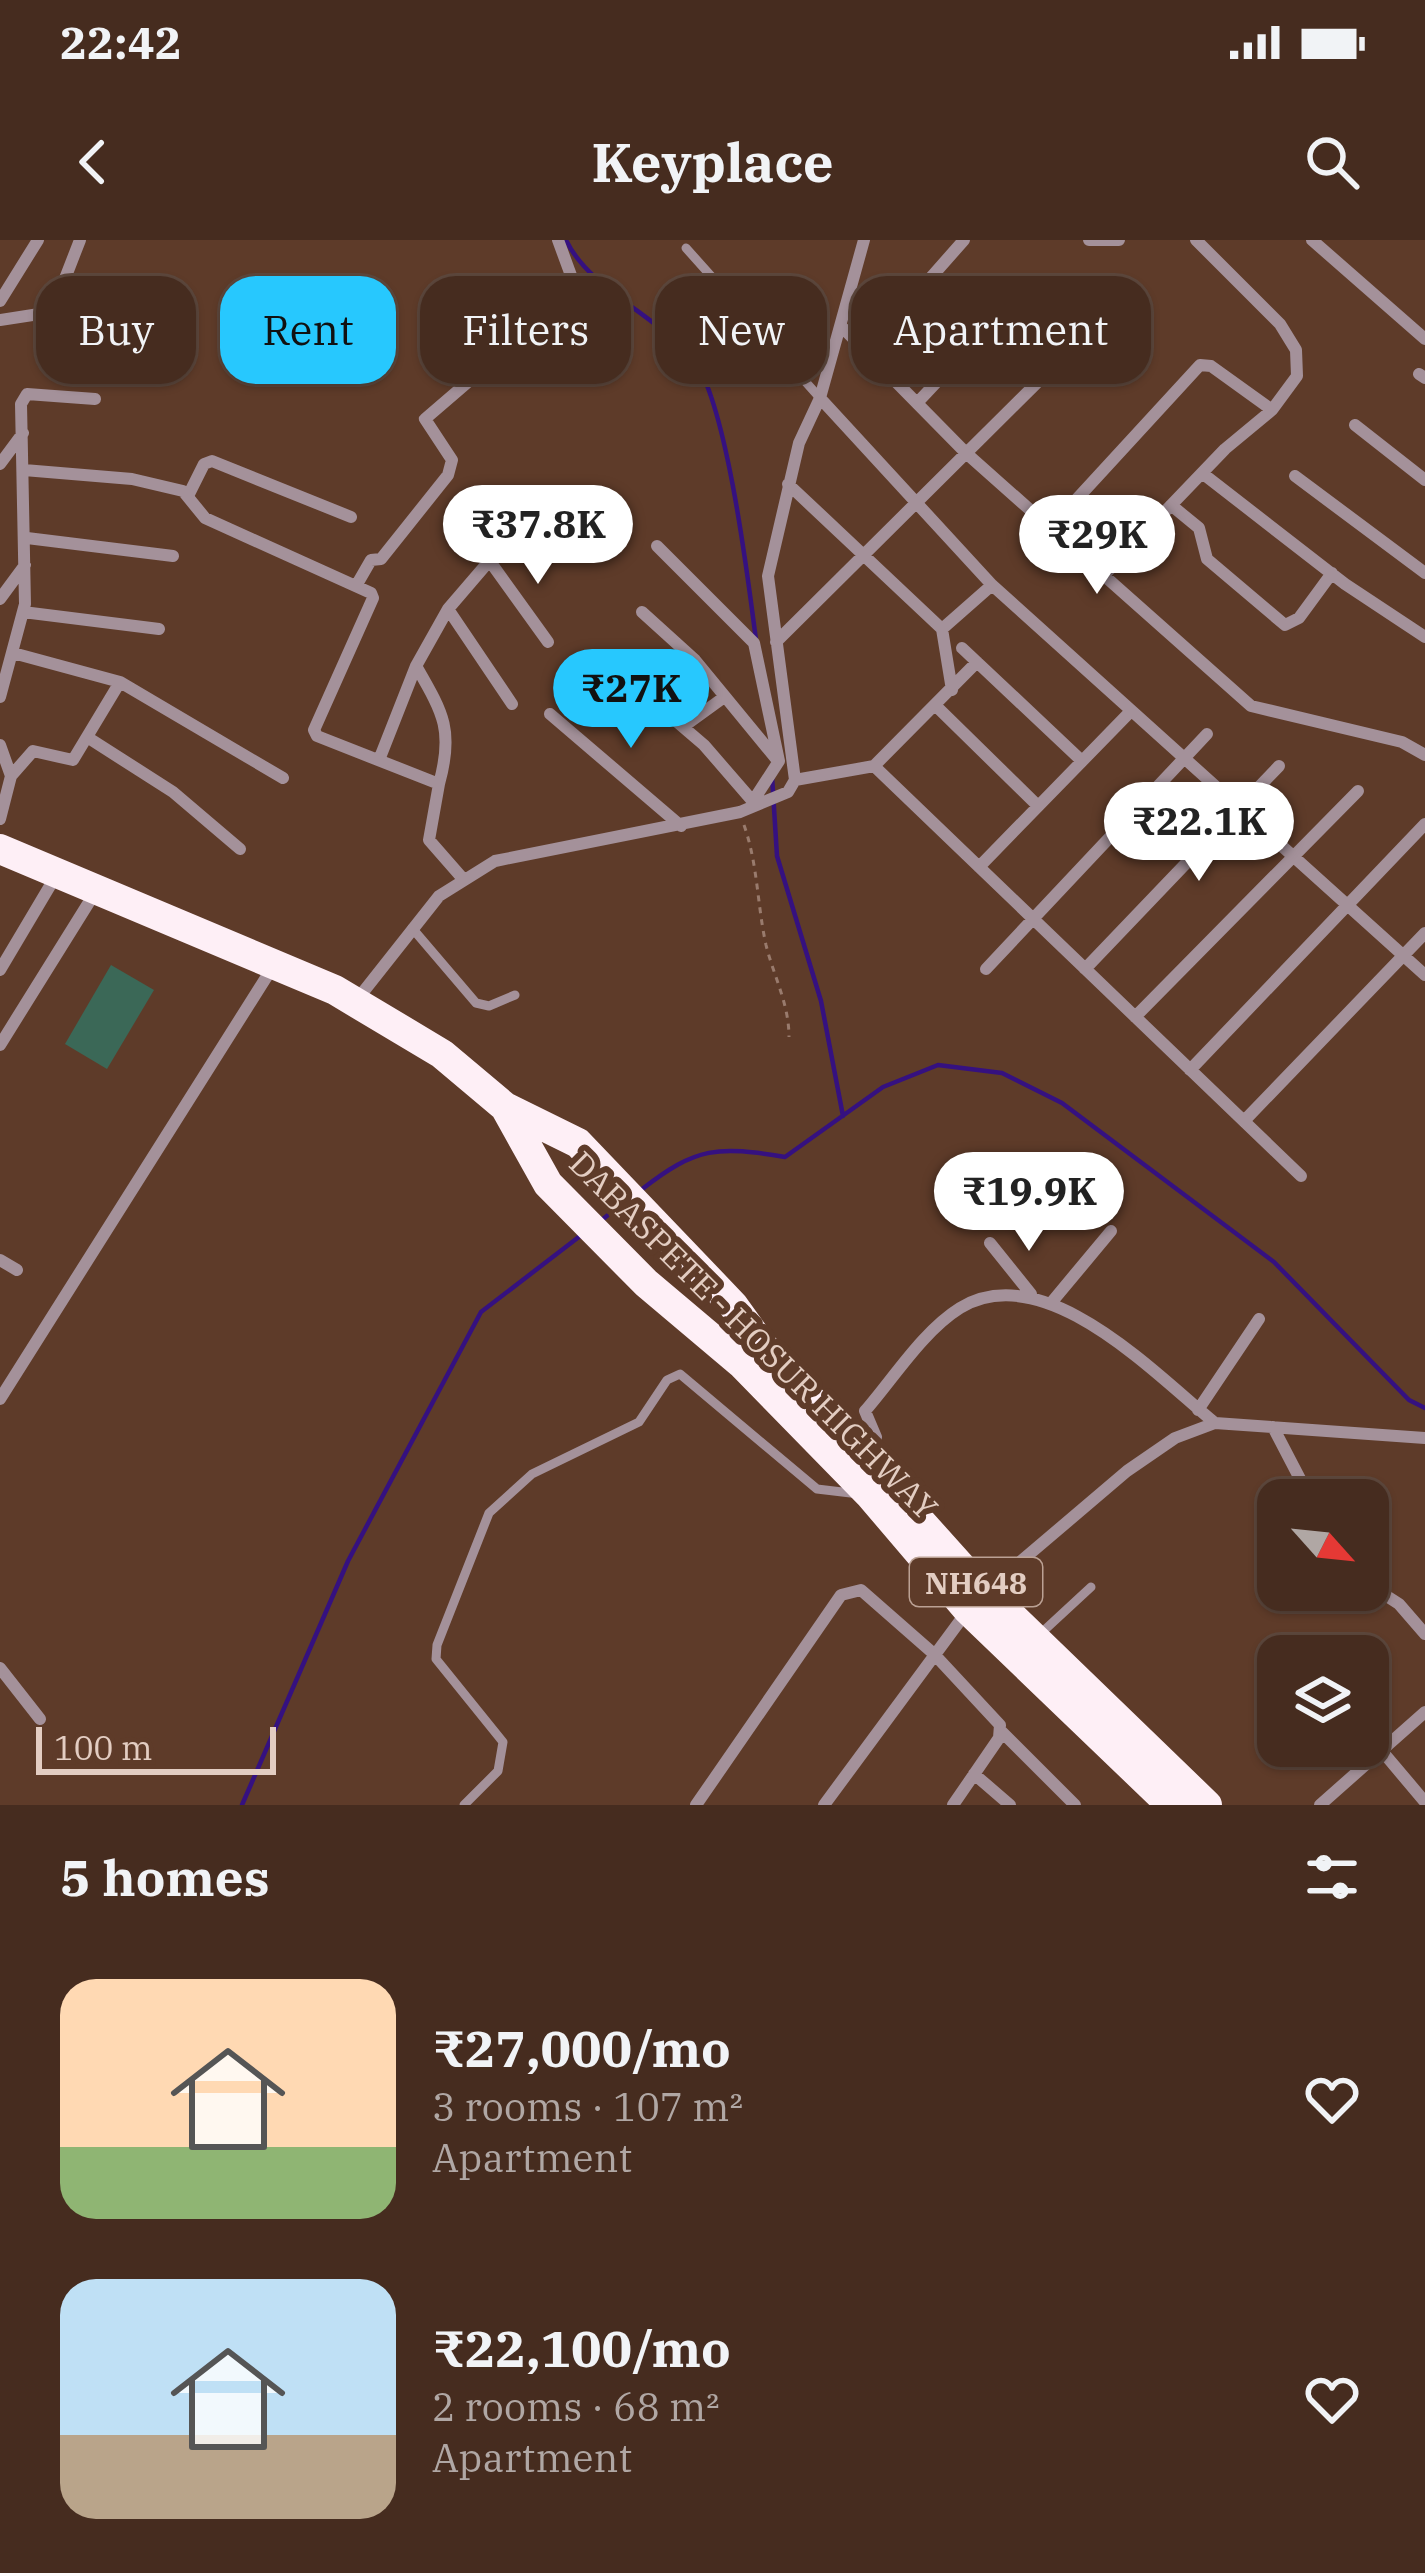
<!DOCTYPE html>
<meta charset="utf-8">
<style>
:root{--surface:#462c1f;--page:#4d3428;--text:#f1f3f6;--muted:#b0a7a4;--line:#5e483d;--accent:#27c8fe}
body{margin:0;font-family:"IBM Plex Serif",serif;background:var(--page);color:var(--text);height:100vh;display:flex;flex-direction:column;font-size:45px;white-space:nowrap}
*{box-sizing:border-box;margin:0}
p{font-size:39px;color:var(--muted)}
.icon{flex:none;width:66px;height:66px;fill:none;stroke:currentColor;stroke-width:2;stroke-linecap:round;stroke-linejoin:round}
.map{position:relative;height:1565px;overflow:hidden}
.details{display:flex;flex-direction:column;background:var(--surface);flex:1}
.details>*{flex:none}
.top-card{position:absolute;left:36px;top:36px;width:1353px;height:108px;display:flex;gap:24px}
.needle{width:78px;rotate:117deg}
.buttons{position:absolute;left:1257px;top:1239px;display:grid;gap:24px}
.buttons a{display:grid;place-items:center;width:132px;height:132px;border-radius:24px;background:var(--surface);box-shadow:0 3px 9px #0004,0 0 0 3px var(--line);font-size:60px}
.scale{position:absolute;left:36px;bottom:30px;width:240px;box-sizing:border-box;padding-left:12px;border:6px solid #e3cdc2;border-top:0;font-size:33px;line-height:42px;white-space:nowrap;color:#e3cdc2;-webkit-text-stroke:9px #5e3b29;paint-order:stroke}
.price{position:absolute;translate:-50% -102px;padding:0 27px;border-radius:42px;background:#fff;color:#222;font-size:39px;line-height:78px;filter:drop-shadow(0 3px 6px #0008)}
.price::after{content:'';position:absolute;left:50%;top:72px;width:36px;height:27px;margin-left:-18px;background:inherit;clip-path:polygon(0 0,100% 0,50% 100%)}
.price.current{background:var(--accent);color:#111}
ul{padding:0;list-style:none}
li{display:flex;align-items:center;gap:36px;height:300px;padding:0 60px}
li span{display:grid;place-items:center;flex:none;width:336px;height:240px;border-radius:36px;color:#555}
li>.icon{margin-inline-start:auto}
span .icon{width:144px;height:144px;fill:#fffc;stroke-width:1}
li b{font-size:51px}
h2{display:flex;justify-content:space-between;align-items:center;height:144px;padding:0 60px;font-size:51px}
.chip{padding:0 42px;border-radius:36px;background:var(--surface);box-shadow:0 3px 9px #0004,0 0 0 3px var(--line);font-size:42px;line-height:108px}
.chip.current{background:var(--accent);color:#111}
.status{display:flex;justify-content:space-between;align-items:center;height:84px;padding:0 60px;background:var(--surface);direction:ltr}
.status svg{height:33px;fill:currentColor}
header{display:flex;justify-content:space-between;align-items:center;height:156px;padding:0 60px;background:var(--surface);font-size:54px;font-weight:700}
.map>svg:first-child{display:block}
</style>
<div class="status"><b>22:42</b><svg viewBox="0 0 49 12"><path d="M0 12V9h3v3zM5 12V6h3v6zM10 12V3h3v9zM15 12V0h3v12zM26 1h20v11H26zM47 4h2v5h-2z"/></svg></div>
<header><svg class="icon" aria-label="back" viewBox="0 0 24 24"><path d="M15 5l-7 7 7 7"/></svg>Keyplace<svg class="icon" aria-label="search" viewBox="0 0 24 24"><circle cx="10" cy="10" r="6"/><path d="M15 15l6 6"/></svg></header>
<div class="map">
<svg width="1425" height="1565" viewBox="0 0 1425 1565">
<rect width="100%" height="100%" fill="#5e3b29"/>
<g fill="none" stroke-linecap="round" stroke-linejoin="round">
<path stroke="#351180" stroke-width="4.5" d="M566,0C589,49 662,79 694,120C727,165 748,339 756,400
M772,536L777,616L821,761L843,876
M641,950C697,906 718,906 785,917L883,847L938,825L1002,833L1062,863L1274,1022L1409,1160L1425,1168
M603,979L622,964
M242,1565L348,1321L481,1072L584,993"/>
</g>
<path fill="#3b6857" d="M111,725L154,750L107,829L65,804Z"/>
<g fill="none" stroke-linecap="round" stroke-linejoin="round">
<path stroke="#997b6d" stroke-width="3" stroke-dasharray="6 6" stroke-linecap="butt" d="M744,585C758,625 757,664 766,705C774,737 789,764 789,797"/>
<path stroke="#a4919a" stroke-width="9" d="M686,8L820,158
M412,688L476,763L489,766L515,755
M1038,1396L1091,1347
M464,1565L498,1531L503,1502L436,1419L437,1405L489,1273L532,1234L639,1182L667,1140L680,1134L817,1249L859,1254"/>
<path stroke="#a4919a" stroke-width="12" d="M1089,0H1119
M1312,0L1425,99
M0,61L38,0
M0,80L52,72L80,0
M841,86L966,213L1251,466L1402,502L1425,515
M866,111L964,0
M1419,134L1425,138
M820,158L992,345L1425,735
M917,163L1026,47
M1355,185L1425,240
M0,224L23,193
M24,230L132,239L183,251L205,278L371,353L373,358L314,490L317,496L439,544L429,600L464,640
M1202,233L1345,344L1425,397
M1295,236L1425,333
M788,244L942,389
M189,254L204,224L212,221L351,277
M1171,265L1199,288L1207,319L1285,385L1299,378L1332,333
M1052,286L1200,125L1211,126L1272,170
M27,298L173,316
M657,306L754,403L779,521L753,561
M489,320L548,402
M1106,333L1225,209L1272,170L1297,136L1296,110L1280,84L1196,0
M356,346L371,320L381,319L448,235L452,220L425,179L576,49L558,0
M0,359L25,325
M448,369L512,464
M23,372L159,389
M642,372L695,420L778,521
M776,402L1067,113
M962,408L1082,521
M13,413L120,442L283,538
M599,415L704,505L756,565
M416,426C443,473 454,490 439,544
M952,450L942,389L992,345
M0,457L25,364L21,164L27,154L95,159
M936,466L1037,565
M550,474L681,586
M683,487L723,458
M87,497L173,552L240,609
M0,505L11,536L0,579
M379,520L416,426L448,369L509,298
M874,526L977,422
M11,536L33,511L73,520L120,442
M795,540L874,526L1301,936
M979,627L1130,472
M986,729L1207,494
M1085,729L1279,526
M0,730L57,634
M356,761L439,656L495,621L740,572L788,552L795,540L768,336L799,203L820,158L864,0
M1135,777L1358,551
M0,805L96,651
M1190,830L1425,584
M1244,881L1425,693
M990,1003L1031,1054
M0,1020L17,1030
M1051,1063L1111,991
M0,1159L274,725
M1198,1170L1259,1079
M1273,1187L1311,1260
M864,1214L876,1197L865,1171C893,1139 923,1091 960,1068C1044,1017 1153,1132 1215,1183
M1368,1344L1399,1364L1425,1394
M986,1351L1127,1231L1175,1198L1215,1183L1425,1198
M0,1428L40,1479
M1002,1492L1075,1565
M1382,1511L1425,1562
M974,1534L1010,1565
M696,1565L841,1355L861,1350L934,1414L1000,1485L999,1498L953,1565
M824,1565L968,1370
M1320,1565L1425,1472"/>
<path stroke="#feeff6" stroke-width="30" d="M0,609L335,750L442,814L505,867L578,903L733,1065L761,1104L964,1330L1207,1565
M505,867L548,944L646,1043L742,1124L870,1255L968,1370L1171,1565"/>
</g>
<g text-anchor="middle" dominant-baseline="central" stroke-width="12" stroke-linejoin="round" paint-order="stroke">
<rect fill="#5e3b29" stroke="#bba194" stroke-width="3" x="910" y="1318" width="132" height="48" rx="9"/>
<g font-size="30" font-weight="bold" fill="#e3cdc2">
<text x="976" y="1342">NH648</text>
</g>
<g font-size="33" fill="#e3cdc2" stroke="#5e3b29">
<text transform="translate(754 1095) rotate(45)">DABASPETE - HOSUR HIGHWAY</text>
</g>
</g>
</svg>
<div class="buttons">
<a><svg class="needle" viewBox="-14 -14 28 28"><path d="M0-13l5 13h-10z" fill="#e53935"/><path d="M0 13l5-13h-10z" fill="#b0a7a4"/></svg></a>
<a><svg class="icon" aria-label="layers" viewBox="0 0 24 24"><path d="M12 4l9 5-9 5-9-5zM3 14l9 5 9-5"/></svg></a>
</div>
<div class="scale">100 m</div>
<b class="price" style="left:538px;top:347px">₹37.8K</b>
<b class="price" style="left:1097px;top:357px">₹29K</b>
<b class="price current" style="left:631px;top:511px">₹27K</b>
<b class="price" style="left:1199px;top:644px">₹22.1K</b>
<b class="price" style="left:1029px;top:1014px">₹19.9K</b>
<div class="top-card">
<a class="chip">Buy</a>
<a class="chip current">Rent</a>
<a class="chip">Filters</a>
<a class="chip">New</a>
<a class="chip">Apartment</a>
</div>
</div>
<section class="details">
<h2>5 homes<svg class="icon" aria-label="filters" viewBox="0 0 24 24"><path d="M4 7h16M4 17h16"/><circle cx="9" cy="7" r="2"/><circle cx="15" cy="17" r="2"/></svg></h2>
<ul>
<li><span style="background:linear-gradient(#ffd9b3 70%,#8fb573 0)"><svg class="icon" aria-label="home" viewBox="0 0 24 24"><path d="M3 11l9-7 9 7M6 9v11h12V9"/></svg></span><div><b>₹27,000/mo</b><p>3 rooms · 107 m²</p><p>Apartment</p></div><svg class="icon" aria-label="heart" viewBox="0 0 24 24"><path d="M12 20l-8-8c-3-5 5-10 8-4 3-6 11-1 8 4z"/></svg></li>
<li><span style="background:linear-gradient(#bfe0f5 65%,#b9a48a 0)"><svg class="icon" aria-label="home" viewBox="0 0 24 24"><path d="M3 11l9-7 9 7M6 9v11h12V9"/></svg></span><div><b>₹22,100/mo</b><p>2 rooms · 68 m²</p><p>Apartment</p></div><svg class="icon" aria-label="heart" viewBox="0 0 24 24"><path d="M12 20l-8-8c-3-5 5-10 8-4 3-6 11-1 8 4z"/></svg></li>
</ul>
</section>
